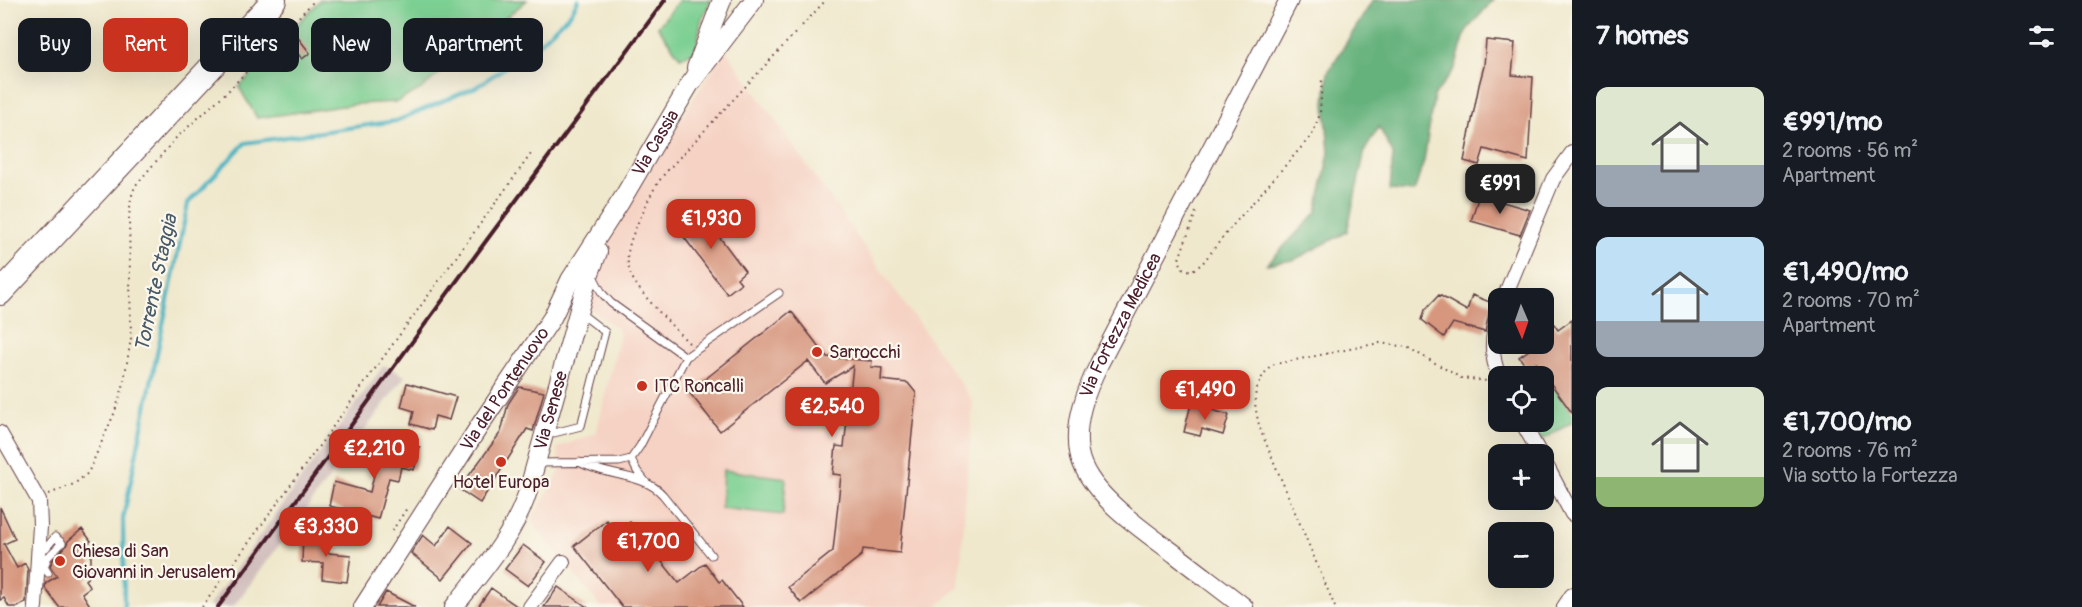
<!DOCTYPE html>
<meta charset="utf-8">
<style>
:root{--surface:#171b24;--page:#20242c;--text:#f1f3f6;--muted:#9ea1a6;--accent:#c8321e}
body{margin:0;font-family:Pangolin,sans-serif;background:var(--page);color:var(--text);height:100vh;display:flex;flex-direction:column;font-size:22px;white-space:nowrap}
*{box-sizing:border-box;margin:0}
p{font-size:20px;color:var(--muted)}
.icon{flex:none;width:33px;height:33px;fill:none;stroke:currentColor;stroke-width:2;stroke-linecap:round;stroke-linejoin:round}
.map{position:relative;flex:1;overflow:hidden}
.details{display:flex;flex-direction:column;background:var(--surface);width:510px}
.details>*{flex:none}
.hud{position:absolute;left:18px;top:18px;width:570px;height:54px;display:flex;gap:12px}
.needle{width:39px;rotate:178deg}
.buttons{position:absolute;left:1488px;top:288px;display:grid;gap:12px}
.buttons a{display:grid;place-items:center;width:66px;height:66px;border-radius:12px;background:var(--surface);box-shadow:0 6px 24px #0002;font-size:30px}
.price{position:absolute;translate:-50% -51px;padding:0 14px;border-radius:12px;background:var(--accent);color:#fff;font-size:20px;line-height:39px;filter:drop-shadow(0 2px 3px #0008)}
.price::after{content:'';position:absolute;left:50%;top:36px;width:18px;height:14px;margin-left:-9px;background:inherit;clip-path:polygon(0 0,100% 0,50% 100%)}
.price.selected{background:#222;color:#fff}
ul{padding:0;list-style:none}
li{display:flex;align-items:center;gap:18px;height:150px;padding:0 24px}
li span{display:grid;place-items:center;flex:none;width:168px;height:120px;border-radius:12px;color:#555}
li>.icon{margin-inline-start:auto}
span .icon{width:72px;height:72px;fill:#fffc;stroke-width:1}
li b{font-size:26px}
h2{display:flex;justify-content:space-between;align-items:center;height:72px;padding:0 24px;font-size:26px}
.chip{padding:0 21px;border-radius:12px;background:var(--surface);box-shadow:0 6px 24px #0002;font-size:21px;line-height:54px}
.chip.selected{background:var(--accent);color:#fff}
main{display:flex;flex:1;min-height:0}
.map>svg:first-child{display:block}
</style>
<main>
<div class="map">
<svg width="1572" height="607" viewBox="0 0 1572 607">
<rect width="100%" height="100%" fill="#fbf7ec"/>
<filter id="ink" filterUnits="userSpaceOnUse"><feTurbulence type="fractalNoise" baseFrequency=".0167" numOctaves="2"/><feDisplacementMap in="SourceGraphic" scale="12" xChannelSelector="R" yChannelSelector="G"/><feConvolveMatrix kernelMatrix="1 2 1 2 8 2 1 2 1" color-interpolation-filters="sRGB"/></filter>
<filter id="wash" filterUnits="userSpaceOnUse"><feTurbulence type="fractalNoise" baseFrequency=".008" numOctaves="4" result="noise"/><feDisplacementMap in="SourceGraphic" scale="24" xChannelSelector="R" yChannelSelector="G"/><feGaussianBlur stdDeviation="1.35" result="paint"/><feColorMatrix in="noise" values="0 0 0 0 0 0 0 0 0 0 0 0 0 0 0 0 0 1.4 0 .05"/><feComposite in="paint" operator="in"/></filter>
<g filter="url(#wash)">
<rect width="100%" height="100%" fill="#efe8cc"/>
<path fill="#f5d2c3" d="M725,49L973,401L959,587L936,607H601L531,521L560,472L557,448L596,433L620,334L617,328L590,309L585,303L600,260L633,196Z"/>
<path fill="#d1bfbd" d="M384,365L405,376L233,607H208Z"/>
<path fill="#7dd093" stroke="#64785f" stroke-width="1.5" d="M320,0H527L421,89L397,102L357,104L257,118L239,87Z
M679,0H711L701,21L696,52L680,57L658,27Z
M1536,363L1572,413V422L1542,440L1531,422H1544V376H1516Z
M723,470L786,478L783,515L721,508Z"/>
<path fill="#66b27d" stroke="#586854" stroke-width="1.5" d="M1373,0H1493L1466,31L1455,68L1434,96L1424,161L1414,192L1390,190L1393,154L1379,127L1365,150L1347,232L1294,260L1267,264L1317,212L1329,153L1325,103L1328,72Z"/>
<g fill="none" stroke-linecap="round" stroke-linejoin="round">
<path stroke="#46b3c2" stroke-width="4" d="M124,607L123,519L188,203L245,143L396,121L476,87L534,48L571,13L578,0"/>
</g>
<g id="blocks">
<path fill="#d7977f" d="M296,35L310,53L302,59L288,41Z
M1486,40L1515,43L1512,75L1533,77L1528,161L1484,149L1479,165L1464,161L1479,85L1484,66Z
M331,44L339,52L327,62L320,54Z
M1479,195L1530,210L1520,235L1471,221Z
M697,207L745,271L737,278L741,283L727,294L677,228L680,226L677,222Z
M1439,295L1467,311L1472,295L1495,304L1489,313L1485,332L1453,323L1444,337L1422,320L1425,310Z
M791,311L827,357L872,361L871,367L882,368L881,380L908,383L916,393L900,553L863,549L862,555L801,603L788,587L833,551L841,475L833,474L836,446L844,447L853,366L825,383L808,361L720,431L689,392Z
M1572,320V413L1536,363L1528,369L1519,357L1529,350L1525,344H1544V327L1552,321L1558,330Z
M407,383L456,397L449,420L435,416L432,430L411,424L414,411L401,407Z
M519,387L544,392L533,431L527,429L480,503L459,489L501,432L508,404Z
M1191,404L1229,415L1223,435L1202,429L1200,436L1184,432Z
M370,433L420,447L414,470L401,467L398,480L389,478L378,519L363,515L360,529L339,524L343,509L329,506L334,482L370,492L378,459L364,456Z
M0,507L15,539L4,544L17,568L25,563L28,570L26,602L18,607H9L4,598L0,600Z
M607,520L616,532L630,522L679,583L705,563L719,582L722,580L743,607H622L574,546Z
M450,526L472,543L443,579L411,553L423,535L436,546Z
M82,529L91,541L84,547L91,555V575L85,580L90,587L82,593L91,607H59L45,588L46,583L57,576L50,566L53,560L66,546L68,541Z
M303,534L330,538L328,553L351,555L347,582L322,579L323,563L302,562Z
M523,545L546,562L528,586L505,569Z
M558,587L587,607H544Z
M491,588L518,607H478Z
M386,592L415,607H377Z"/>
</g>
</g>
<g filter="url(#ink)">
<use href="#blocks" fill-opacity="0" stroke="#633d43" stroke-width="1.5"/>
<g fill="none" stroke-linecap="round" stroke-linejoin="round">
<defs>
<path id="lane" d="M686,357L779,293
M546,435L581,426L605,332L579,312
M631,459L637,471L645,481
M579,462C605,477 644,473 663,495L711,555
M539,463L619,462L631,459L640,446L686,357L611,303L602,293L593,276
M39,543L46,548L55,537L62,543L48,557L44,567L48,573"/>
<path id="street" d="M1504,298L1553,179L1572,153
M1498,315C1492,337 1490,354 1499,376
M1522,422L1540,454
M0,433L39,501L40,526L35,607
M1544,461L1572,514
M530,607L563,562
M1564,607L1572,595"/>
<g id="secondary">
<path d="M696,68L722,0"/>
<path id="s1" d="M363,607L484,419L552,318L570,280L621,201L690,84L754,0"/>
<path id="s2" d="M454,607C483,570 515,535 529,488L587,281L598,252"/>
<path id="s3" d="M1244,607C1221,589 1198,572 1175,554C1144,531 1085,492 1079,452C1074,421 1086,391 1099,364L1289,0"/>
</g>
<path id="highway" d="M0,293L274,0"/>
</defs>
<use href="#lane" stroke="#633d43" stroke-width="9"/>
<use href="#street" stroke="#633d43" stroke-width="16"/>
<use href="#secondary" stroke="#633d43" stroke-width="20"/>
<use href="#highway" stroke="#633d43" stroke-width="26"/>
<path stroke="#633d43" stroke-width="2" stroke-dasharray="1.5 4.5" stroke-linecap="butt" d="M1196,212L1179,259L1182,268L1191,271L1202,264L1227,232L1312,135L1320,114L1322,78
M689,343C677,331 665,319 654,306C622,272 621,258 641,216C648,200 655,185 666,172L826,0
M49,494L74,484L88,473L114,414L123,387L131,338L129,217L131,198L135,186L176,138L229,90L315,0
M392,531L407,508
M202,607L531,154
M1335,607L1260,429C1253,400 1251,389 1271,365L1379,343L1407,347L1461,378L1487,381"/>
<use href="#lane" stroke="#fff" stroke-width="7"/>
<use href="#street" stroke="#fff" stroke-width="14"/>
<use href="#secondary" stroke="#fff" stroke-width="18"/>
<use href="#highway" stroke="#fff" stroke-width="24"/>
<path stroke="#4a1f2b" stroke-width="4" d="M218,607L486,241L665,0"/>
</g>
</g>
<g fill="#c8321e" stroke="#fbf7ec" stroke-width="2">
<circle cx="817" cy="352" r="6"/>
<circle cx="642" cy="386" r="6"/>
<circle cx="501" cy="462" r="6"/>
<circle cx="60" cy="561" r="6"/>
</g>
<g text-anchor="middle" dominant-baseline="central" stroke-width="4.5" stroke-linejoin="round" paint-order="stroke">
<g font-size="18" fill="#4a1f2b" stroke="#fbf7ec">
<text stroke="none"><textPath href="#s1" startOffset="549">Via Cassia</textPath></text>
<text stroke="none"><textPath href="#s3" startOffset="366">Via Fortezza Medicea</textPath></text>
<text stroke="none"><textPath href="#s1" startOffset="260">Via del Pontenuovo</textPath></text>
<text stroke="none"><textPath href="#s2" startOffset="222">Via Senese</textPath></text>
</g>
<g font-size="18" fill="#4a1f2b" stroke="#fbf7ec" text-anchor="start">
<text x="829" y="352">Sarrocchi</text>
<text x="654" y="386">ITC Roncalli</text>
<text x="501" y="482" text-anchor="middle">Hotel Europa</text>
<text x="72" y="551">Chiesa di San<tspan x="72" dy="21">Giovanni in Jerusalem</tspan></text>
</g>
<g font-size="20" font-style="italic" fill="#485a67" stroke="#fbf7ec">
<text transform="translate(156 283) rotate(-78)">Torrente Staggia</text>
</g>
</g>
</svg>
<div class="buttons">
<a><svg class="needle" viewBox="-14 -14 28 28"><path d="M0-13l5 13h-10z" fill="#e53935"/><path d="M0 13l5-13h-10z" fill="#9ea1a6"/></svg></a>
<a><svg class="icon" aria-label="locate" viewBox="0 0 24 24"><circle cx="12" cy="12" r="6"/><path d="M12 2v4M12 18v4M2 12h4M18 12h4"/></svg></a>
<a>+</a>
<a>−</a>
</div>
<b class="price selected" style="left:1500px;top:215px">€991</b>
<b class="price" style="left:711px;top:250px">€1,930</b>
<b class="price" style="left:1205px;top:421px">€1,490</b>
<b class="price" style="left:832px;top:438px">€2,540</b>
<b class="price" style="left:374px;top:480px">€2,210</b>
<b class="price" style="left:326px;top:558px">€3,330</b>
<b class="price" style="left:648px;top:573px">€1,700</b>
<div class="hud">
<a class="chip">Buy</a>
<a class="chip selected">Rent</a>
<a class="chip">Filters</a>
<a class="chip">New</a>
<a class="chip">Apartment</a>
</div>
</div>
<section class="details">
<h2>7 homes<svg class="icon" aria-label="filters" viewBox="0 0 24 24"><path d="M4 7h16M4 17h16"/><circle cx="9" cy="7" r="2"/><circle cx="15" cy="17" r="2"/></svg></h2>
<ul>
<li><span style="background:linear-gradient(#dfe7d0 65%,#9aa5b1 0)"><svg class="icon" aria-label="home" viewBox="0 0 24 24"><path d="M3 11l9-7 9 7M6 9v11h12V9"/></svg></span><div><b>€991/mo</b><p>2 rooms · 56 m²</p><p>Apartment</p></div></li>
<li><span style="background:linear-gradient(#bfe0f5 70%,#9aa5b1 0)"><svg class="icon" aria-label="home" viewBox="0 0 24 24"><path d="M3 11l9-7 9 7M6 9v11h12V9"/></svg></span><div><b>€1,490/mo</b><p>2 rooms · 70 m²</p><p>Apartment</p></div></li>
<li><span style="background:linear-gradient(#dfe7d0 75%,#8fb573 0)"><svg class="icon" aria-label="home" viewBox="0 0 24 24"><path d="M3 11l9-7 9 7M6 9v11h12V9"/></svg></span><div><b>€1,700/mo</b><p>2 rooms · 76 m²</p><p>Via sotto la Fortezza</p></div></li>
</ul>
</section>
</main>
